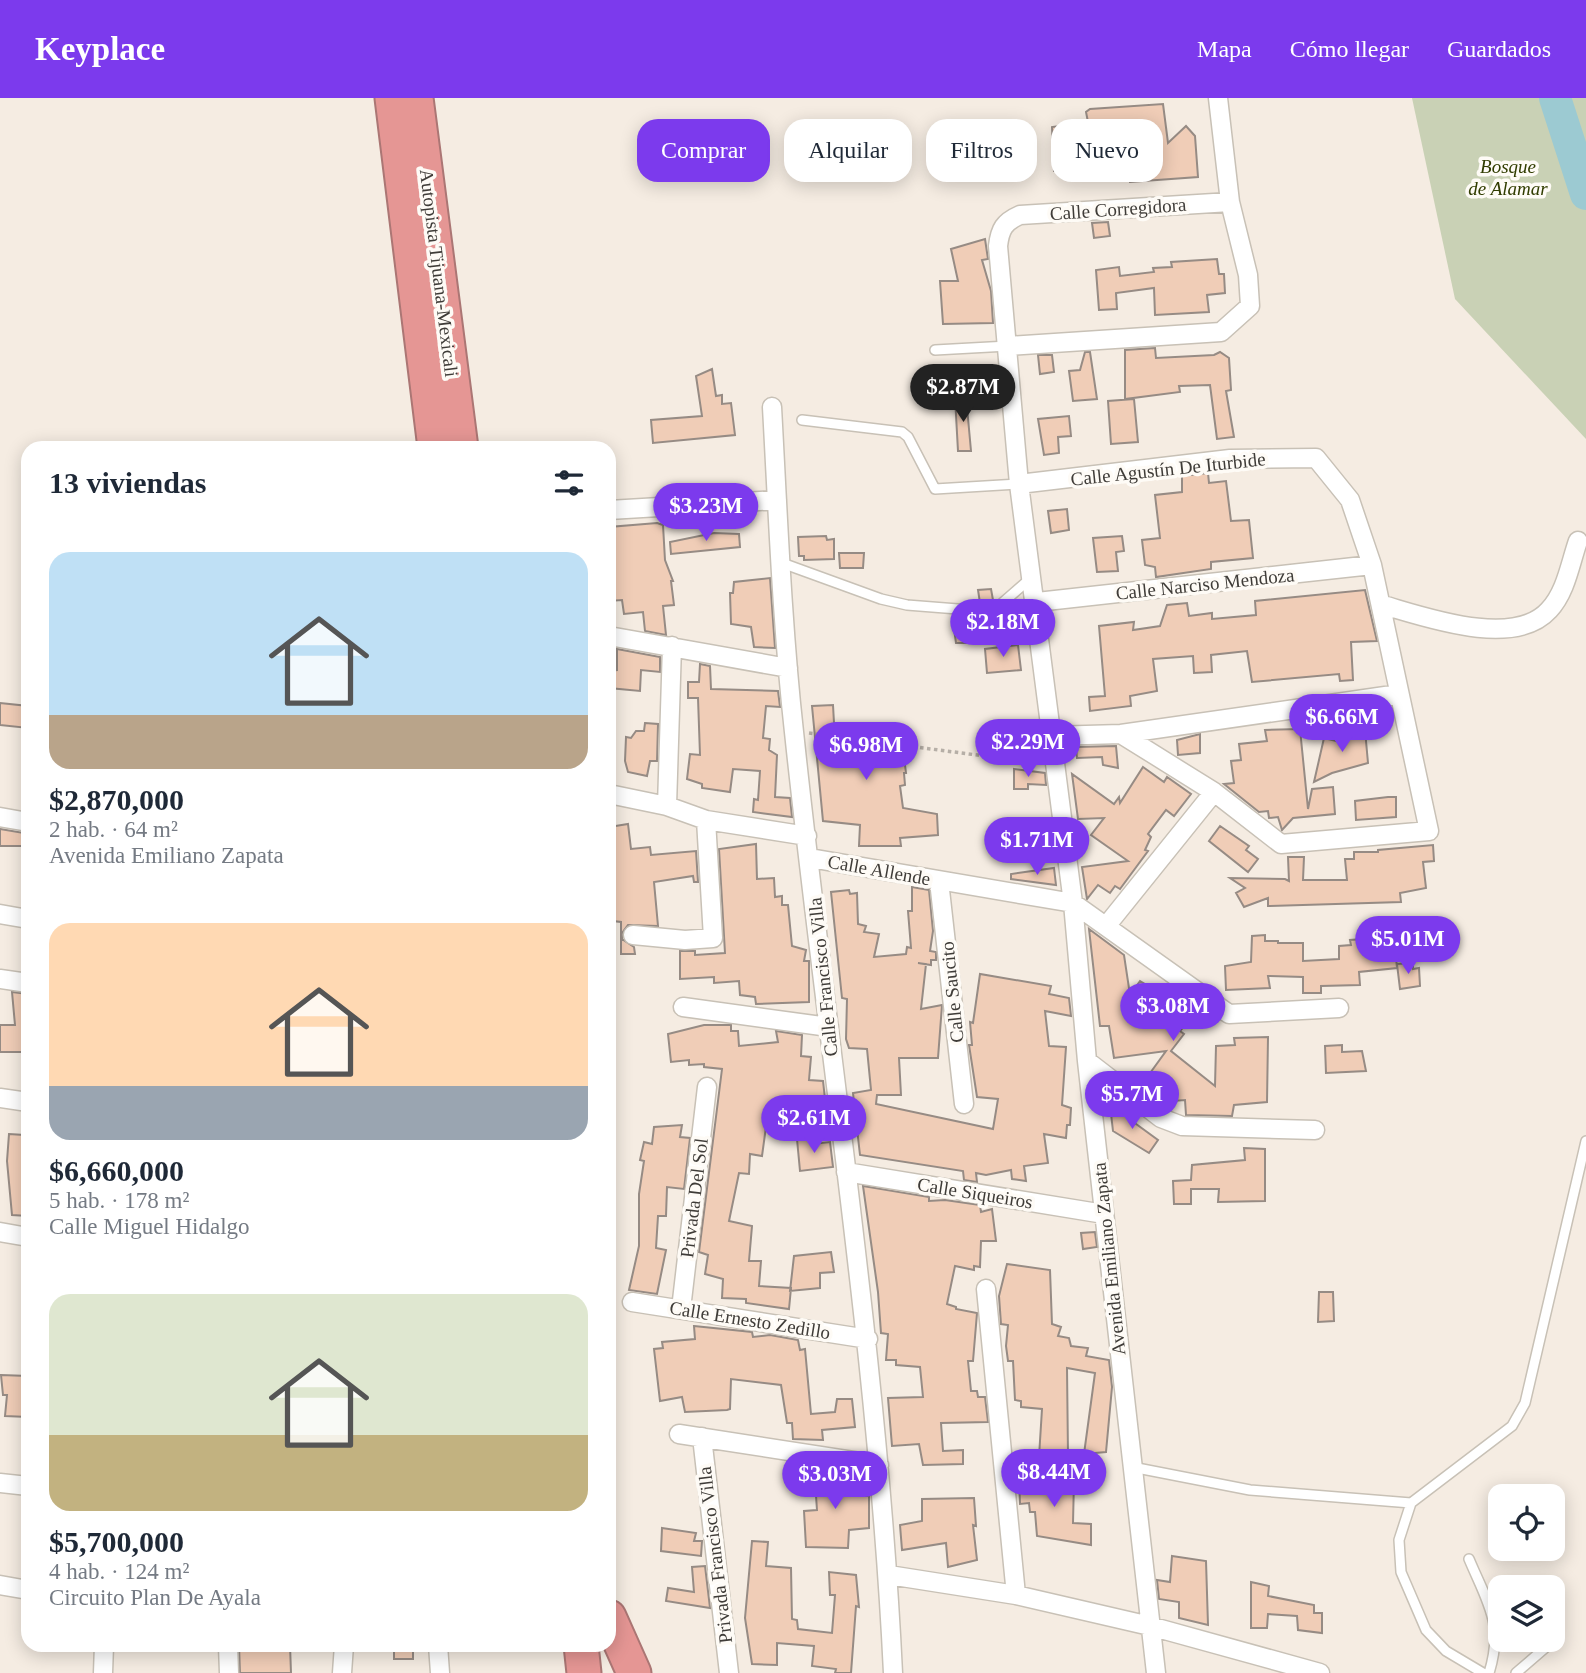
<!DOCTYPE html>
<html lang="es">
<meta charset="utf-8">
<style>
:root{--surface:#fff;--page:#f6f6f7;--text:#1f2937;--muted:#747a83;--accent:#7c3aed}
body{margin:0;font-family:"Times New Roman",serif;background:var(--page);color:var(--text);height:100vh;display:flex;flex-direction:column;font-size:26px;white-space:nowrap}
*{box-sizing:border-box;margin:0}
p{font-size:23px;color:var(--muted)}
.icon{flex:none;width:38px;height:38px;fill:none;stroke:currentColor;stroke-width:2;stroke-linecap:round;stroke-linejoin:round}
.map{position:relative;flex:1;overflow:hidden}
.details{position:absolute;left:21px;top:343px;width:595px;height:1211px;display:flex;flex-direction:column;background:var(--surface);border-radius:21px;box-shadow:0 4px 18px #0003}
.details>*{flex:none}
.top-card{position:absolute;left:637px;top:21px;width:665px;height:63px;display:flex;gap:14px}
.fabs{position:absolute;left:1488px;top:1386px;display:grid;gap:14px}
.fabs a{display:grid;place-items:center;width:77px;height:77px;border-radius:14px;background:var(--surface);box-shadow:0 4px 18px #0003;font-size:35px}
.price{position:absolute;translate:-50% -60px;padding:0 16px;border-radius:24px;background:var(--accent);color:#fff;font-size:23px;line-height:46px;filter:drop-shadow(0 2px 4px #0008)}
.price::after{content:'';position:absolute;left:50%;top:42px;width:21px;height:16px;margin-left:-10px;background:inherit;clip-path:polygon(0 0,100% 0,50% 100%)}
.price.on{background:#222;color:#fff}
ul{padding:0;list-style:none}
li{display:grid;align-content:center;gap:14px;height:371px;padding:0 28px}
li span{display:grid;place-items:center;height:217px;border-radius:21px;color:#555}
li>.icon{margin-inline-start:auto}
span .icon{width:126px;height:126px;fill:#fffc;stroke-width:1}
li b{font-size:30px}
h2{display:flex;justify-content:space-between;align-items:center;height:84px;padding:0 28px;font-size:30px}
.pill{padding:0 24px;border-radius:21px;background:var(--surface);box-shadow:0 4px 18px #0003;font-size:24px;line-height:63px}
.pill.on{background:var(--accent);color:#fff}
header{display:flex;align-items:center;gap:42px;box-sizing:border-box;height:98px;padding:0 35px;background:var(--accent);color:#fff}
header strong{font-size:33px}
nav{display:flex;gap:38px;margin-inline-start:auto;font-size:24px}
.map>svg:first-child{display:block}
</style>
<header>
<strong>Keyplace</strong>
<nav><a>Mapa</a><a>Cómo llegar</a><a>Guardados</a></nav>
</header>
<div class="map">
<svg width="1586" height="1575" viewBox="0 0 1586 1575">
<rect width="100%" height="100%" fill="#f5ece2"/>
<path fill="#c9d1b5" d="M1412,0H1586V341L1455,201Z"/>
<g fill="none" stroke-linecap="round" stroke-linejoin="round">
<path stroke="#9ccad2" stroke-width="32" d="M1555,0L1586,96"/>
</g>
<path fill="#f0cdb7" stroke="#968b84" stroke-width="2" d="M1163,6L1168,45L1186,28L1195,38L1198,79L1130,84L1128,69L1110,71L1109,59L1072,64L1073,72L1054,73L1052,29L1088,24L1086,14L1090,11Z
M1108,124L1110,138L1094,140L1092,125Z
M985,141L988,161L982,162L991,193L993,225L943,226L940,183H958L951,151Z
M1217,161L1219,176H1224L1225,195L1207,197L1209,214L1155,217L1154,190L1116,195L1117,211L1099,212L1096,172L1119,169L1120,178L1154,174L1153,170L1172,169L1171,164Z
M1155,250L1156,260L1214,257L1220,254L1229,260L1231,292L1226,293L1234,339L1217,341L1210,287L1179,288L1180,294L1125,301V252Z
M1085,254H1090L1097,301L1073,303L1069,273L1080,272Z
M1038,257H1052L1054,274L1040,276Z
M712,271L716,298L722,297V306L731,305L735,337L653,345L651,322L702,318L696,278Z
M966,298L971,353H958L955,299Z
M1134,301L1138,344L1111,346L1108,303Z
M1069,318L1071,338L1058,339L1059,355L1044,357L1038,321Z
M1208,375L1209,385L1226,383L1231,423L1249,422L1253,460L1211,464V471L1156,479L1155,469L1145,467L1142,442L1160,440L1155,397L1182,394V378Z
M1067,411L1069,432L1051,435L1048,413Z
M657,425L663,427L665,462L673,483H671L674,507L663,508L666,537L645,533L643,514L624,516L622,502L609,503V429Z
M714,435L739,436L740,449L671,456L670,444Z
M826,438L827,442L834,441V461L804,462V458H799L798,439Z
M1122,438L1124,453L1116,454L1118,473L1097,474L1093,440Z
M839,455H864L863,470H840Z
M770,480L775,550L754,549L751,529L731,526L730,495H733L734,484Z
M991,491L993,502L980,505L978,492Z
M1365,492L1377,543L1351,544L1353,582L1340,583L1339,576L1252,584L1247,553L1211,557L1212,574L1194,575L1193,558L1153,561L1157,593L1130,598L1131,608L1090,613L1089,599L1105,598L1099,528L1134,524L1133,532L1160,528L1167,507L1187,505L1189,518L1212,515V521L1256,517L1255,503Z
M954,531L969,532L970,545H956Z
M1018,547L1021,572L987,575L985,551Z
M617,551L660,559V574L641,572L640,593L609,590V573L617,572Z
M700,566L710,568L711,591L778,593L780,609L766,608L763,640L770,641L769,652L777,657L775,699L790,700L792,719L753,714L754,701L758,702L760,673L733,671L730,694L702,690V686L687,681L690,656L700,657L698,600H688V584H699Z
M0,605L28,608V630L0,627Z
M833,607L834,625L901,635L906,675H904L905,687L900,688L903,710L937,716L938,737L900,740L901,748H859L860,727L823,723L812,608Z
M645,625L658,626L657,663H650L647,678L628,674L625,663L626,639L631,640L636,633H644Z
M1300,631L1308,711L1312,691L1333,689L1335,716L1293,720L1282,732L1278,719L1269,720L1268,713L1259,714L1224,686L1234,685L1231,663L1241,662L1239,646L1267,643L1265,632Z
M1365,632L1368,665L1332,675L1314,684L1324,640L1344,645L1342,635Z
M1200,636V655L1178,657L1177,642Z
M1116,648L1118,670L1103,667L1102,659L1077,660L1076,649Z
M1143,669L1164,684L1167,679L1191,696L1174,718L1166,712L1148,736L1151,739L1145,752L1148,753L1120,791L1115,788L1110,795L1098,787L1087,801L1082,769L1128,763L1091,737L1104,720L1078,721L1072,676L1114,706L1119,699L1120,705Z
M1014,671L1045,675L1046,687L1028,686V691H1014Z
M1388,699H1396V719L1356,722L1355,703Z
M628,726L631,751L650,749L651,757L696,753L698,784H694L693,778L654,784L658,828L628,827L622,835V841L634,849L635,856H621V824L613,823L609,729Z
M1220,728L1249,748L1246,752L1258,761L1248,774L1209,743Z
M0,731L24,735V748H0Z
M756,746L757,781L774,780L775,799L782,798V807H788L792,848L806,852L804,863H809V904L756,906L755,899L740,897L739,883L714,885V879L680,881V853H695V857L725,855L719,751Z
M1433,747L1434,763L1423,764L1426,790L1400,795L1401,804L1268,808V800L1244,809L1236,795L1245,790L1230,780L1285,781L1289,783L1288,759H1304L1303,782H1347L1345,761H1354V754H1378V752Z
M1054,770L1056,787L1011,781V776Z
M912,789L929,792L933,833L930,853L936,854V862H931V867L918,865L926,866L921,911L942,907L938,960H899L901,997H877L876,1006L993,1031L998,1001L977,999L969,947H972L970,924L973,925L980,876L1051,888L1049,896L1069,900L1071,918L1045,913L1049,948L1066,949L1062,1007L1071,1010L1070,1027H1067L1066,1040L1044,1036L1048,1065L1024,1068L1026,1083L1012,1081L1011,1072L986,1077L976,1075L977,1084L964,1082L963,1073L860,1057L853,995L871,992L867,951L849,950L846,941L847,901L842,900L831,794L849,792L850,796L857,795L858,826L866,828L864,834L879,836L874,859L906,856L907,849L911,850L908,813H912Z
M1089,831L1124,857L1130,897L1140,883L1168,900L1190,921L1180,933L1184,936L1171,953L1215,988L1216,948L1235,947L1234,940L1268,939L1267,1004L1234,1007L1232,1018L1186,1017L1185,1002L1159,1004L1140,989L1166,953L1114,960L1109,928H1100Z
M1265,837V843H1278V845H1303V863L1339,861V848L1351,847L1350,842L1394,839L1397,870L1359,874L1360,887L1321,888V895H1303V879L1268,878L1270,890L1226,892L1225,868L1251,864L1252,838Z
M1413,865V871L1419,870L1420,888L1400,891L1397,866Z
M12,894L28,896V954H0V927H15Z
M704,927H731V933H738L739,948L778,944L776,933L802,937L801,958L811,959L809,982L823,983L826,1010L768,1014L762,1058L750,1056L749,1076L739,1075L729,1123L752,1128L749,1163H761L759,1188L791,1190L789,1211L746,1205V1201L722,1200L723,1181L705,1176L708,1157L699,1154L722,971L704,969V966L689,967V962L671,964L668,936Z
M1342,947V954L1362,953L1366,973L1326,975L1325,948Z
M1110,1007L1158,1042L1149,1055L1113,1033Z
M682,1027L680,1039L690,1040L684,1091L667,1089L666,1118H658L656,1150L666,1152L657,1196L629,1192L639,1148V1096L644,1063L640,1062L644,1044L652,1046L654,1029Z
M9,1036L24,1037L28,1118L12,1117L7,1063Z
M813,1040L814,1046L830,1044L833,1069L800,1073L797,1041Z
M1244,1050L1265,1051V1103L1218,1104L1219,1091H1191V1106H1174L1173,1083L1191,1082L1192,1067L1245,1062Z
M863,1088L929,1099V1103L945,1102L980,1107L981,1114L992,1111L996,1143H981L980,1169L974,1168V1172L955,1168L947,1206L956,1209V1211L977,1215L973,1263H968L971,1293H977L978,1299H985L988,1324L941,1325L943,1353L963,1352V1366L923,1367L919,1346L892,1348L888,1300L923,1299L920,1269L896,1267V1262H886L888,1236L881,1235L878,1194Z
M1095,1134L1097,1149L1083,1151L1081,1135Z
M831,1154L834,1174L820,1175V1190L790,1193L794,1158Z
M1007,1166L1050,1172L1052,1226L1061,1229L1058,1238L1069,1240L1071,1248L1088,1250L1086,1258L1109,1262L1112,1289L1106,1354L1084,1356L1095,1275L1067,1270L1068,1357L1039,1359L1042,1311L1021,1309V1303L1015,1302L1013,1263H1008L1006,1248L1008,1227L1001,1226L999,1198Z
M1319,1194H1333L1334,1223L1318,1224Z
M694,1228L752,1234L753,1239L770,1237L798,1242L800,1252L805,1251L811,1316L835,1314L837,1301H852L855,1329L822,1332L823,1342L793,1341L792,1325H787L781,1287L731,1281L730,1311L727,1312L685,1314L682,1299L660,1303L654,1251L663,1250L662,1244L695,1241Z
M1,1277L28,1278V1319L5,1318L7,1297H3Z
M814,1369L849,1374L850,1397L869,1398V1430L849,1432L848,1450L806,1449L804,1413L817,1412Z
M1019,1380L1074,1382L1073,1425L1091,1426V1447L1037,1438L1035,1414H1030L1029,1405L1020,1406Z
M974,1400L976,1428L973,1427L977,1462L948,1469L946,1445L902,1452L900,1427L922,1423V1401Z
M662,1430L696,1435L694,1443H702L701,1458L661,1453Z
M752,1443L768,1444L766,1468L791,1470L792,1521L797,1522L798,1531L832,1535L835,1497H830L829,1474L856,1477L859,1509L856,1508L851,1575H835L836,1571L812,1568L814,1548L777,1545V1567L752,1566L745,1520Z
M1172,1458L1206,1463L1208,1527L1179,1520V1504L1159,1501L1157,1482L1170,1484Z
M705,1468L710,1510L666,1503L668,1490L694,1494L692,1469Z
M1251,1484L1269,1488L1268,1498L1314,1507V1515H1322V1535L1298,1532L1297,1518L1268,1516L1267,1530H1251Z
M239,1547H290L291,1575H240Z
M394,1547H413V1561H394Z"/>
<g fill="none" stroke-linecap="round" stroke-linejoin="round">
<defs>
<path id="lane" d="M935,252L1008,248
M802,322L902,334L908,339L935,391L1019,386
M782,465L881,501L907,507L983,513L1000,507L1031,480
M1132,1369L1250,1392L1411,1405
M1469,1461C1488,1506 1504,1526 1489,1575
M1483,1575L1446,1553L1426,1532L1401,1474L1399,1442L1411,1405L1512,1328L1525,1305L1586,1043
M1516,1575L1553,1543"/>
<path id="street" d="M1008,248L1221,234L1250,208L1248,177L1230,104L1218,0
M772,309C778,417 782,526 794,634C827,948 878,1260 893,1575
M1019,386L1230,361L1316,360L1350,402L1372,467L1429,733L1281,746L1214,694L1121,636
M609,412L777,402
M1037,504L1372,467
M1383,507C1425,519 1514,551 1549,512C1566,494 1570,466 1578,443
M609,538L788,570
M1051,638L1121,636L1399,596
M609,696L667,708L706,722L807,738
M667,708L672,548
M0,719L28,724
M810,760L1073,805L1229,916L1339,910
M939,783L964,1006
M0,816L28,821
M1107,827L1214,694
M633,837L685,842L713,840L706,722
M0,881L28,885
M683,909L829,929
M1087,963L1161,1020L1182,1028L1315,1032
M0,1000L28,1004
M846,1074L1104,1116
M0,1134L28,1139
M986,1191L1016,1497
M632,1204L868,1241
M681,1211L707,989
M679,1336L879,1367
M702,1339L729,1575
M0,1385L28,1388
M889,1477L1016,1497L1150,1528L1320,1575
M0,1487L28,1492
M228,1547L229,1575
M438,1547L440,1575
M103,1575L104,1547
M342,1575L344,1547
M1156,1575L1087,963L1073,805L1019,386L998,148C1000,131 1004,124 1020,117L1230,104"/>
<path id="highway" d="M392,0L435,350
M416,0L461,350
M609,1519L634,1575
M581,1547L584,1575"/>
</defs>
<use href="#lane" stroke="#c8c1b6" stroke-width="12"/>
<use href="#street" stroke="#c8c1b6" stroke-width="21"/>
<use href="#highway" stroke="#ab7674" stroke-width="37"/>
<path stroke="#b6afa7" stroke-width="3.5" stroke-dasharray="3.5 3.5" stroke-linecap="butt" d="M809,635L1038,665"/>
<use href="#lane" stroke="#fff" stroke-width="9"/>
<use href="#street" stroke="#fff" stroke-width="18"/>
<use href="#highway" stroke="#e59694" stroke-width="33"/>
</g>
<g text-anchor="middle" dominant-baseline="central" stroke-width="7" stroke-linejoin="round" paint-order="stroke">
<g font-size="19" font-style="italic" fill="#313d01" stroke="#fefbf6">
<text x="1508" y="68">Bosque<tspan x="1508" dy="22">de Alamar</tspan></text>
</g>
<g font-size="19" fill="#3f3c38" stroke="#fefbf6">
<text transform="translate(1118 111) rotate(-4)">Calle Corregidora</text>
<text transform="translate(439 175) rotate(83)">Autopista Tijuana-Mexicali</text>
<text transform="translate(1168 371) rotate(-6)">Calle Agustín De Iturbide</text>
<text transform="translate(1205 486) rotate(-6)">Calle Narciso Mendoza</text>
<text transform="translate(879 772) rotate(10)">Calle Allende</text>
<text transform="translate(823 879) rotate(-96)">Calle Francisco Villa</text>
<text transform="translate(952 894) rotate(-96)">Calle Saucito</text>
<text transform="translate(975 1095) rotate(9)">Calle Siqueiros</text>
<text transform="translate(694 1100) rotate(-83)">Privada Del Sol</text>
<text transform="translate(1109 1161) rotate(-96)">Avenida Emiliano Zapata</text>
<text transform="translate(750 1222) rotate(9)">Calle Ernesto Zedillo</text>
<text transform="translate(715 1457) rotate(-97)">Privada Francisco Villa</text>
</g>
</g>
</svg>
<div class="fabs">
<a><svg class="icon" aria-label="locate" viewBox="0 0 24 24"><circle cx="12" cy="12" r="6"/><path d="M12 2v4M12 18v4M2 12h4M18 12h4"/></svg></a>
<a><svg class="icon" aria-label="layers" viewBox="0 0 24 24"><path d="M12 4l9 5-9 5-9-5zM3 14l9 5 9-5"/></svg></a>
</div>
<b class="price on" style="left:963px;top:326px">$2.87M</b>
<b class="price" style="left:706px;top:445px">$3.23M</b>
<b class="price" style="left:1003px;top:561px">$2.18M</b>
<b class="price" style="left:1342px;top:656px">$6.66M</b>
<b class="price" style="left:1028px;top:681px">$2.29M</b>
<b class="price" style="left:866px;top:684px">$6.98M</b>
<b class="price" style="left:1037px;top:779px">$1.71M</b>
<b class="price" style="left:1408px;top:878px">$5.01M</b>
<b class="price" style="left:1173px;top:945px">$3.08M</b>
<b class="price" style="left:1132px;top:1033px">$5.7M</b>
<b class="price" style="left:814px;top:1057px">$2.61M</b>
<b class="price" style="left:1054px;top:1411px">$8.44M</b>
<b class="price" style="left:835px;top:1413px">$3.03M</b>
<div class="top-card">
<a class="pill on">Comprar</a>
<a class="pill">Alquilar</a>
<a class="pill">Filtros</a>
<a class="pill">Nuevo</a>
</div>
<section class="details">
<h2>13 viviendas<svg class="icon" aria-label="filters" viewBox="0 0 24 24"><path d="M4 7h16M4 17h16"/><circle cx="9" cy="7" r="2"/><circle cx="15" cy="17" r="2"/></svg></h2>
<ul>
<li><span style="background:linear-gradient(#bfe0f5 75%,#b9a48a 0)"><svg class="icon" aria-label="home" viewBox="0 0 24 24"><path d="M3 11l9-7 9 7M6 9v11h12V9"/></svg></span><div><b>$2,870,000</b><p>2 hab. · 64 m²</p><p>Avenida Emiliano Zapata</p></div></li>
<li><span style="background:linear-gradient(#ffd9b3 75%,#9aa5b1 0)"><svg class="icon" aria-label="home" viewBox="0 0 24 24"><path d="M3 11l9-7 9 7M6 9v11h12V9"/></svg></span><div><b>$6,660,000</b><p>5 hab. · 178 m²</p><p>Calle Miguel Hidalgo</p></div></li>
<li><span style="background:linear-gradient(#dfe7d0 65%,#c2b280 0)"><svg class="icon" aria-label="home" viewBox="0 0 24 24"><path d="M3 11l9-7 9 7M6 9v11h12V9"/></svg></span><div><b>$5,700,000</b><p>4 hab. · 124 m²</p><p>Circuito Plan De Ayala</p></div></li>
</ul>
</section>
</div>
